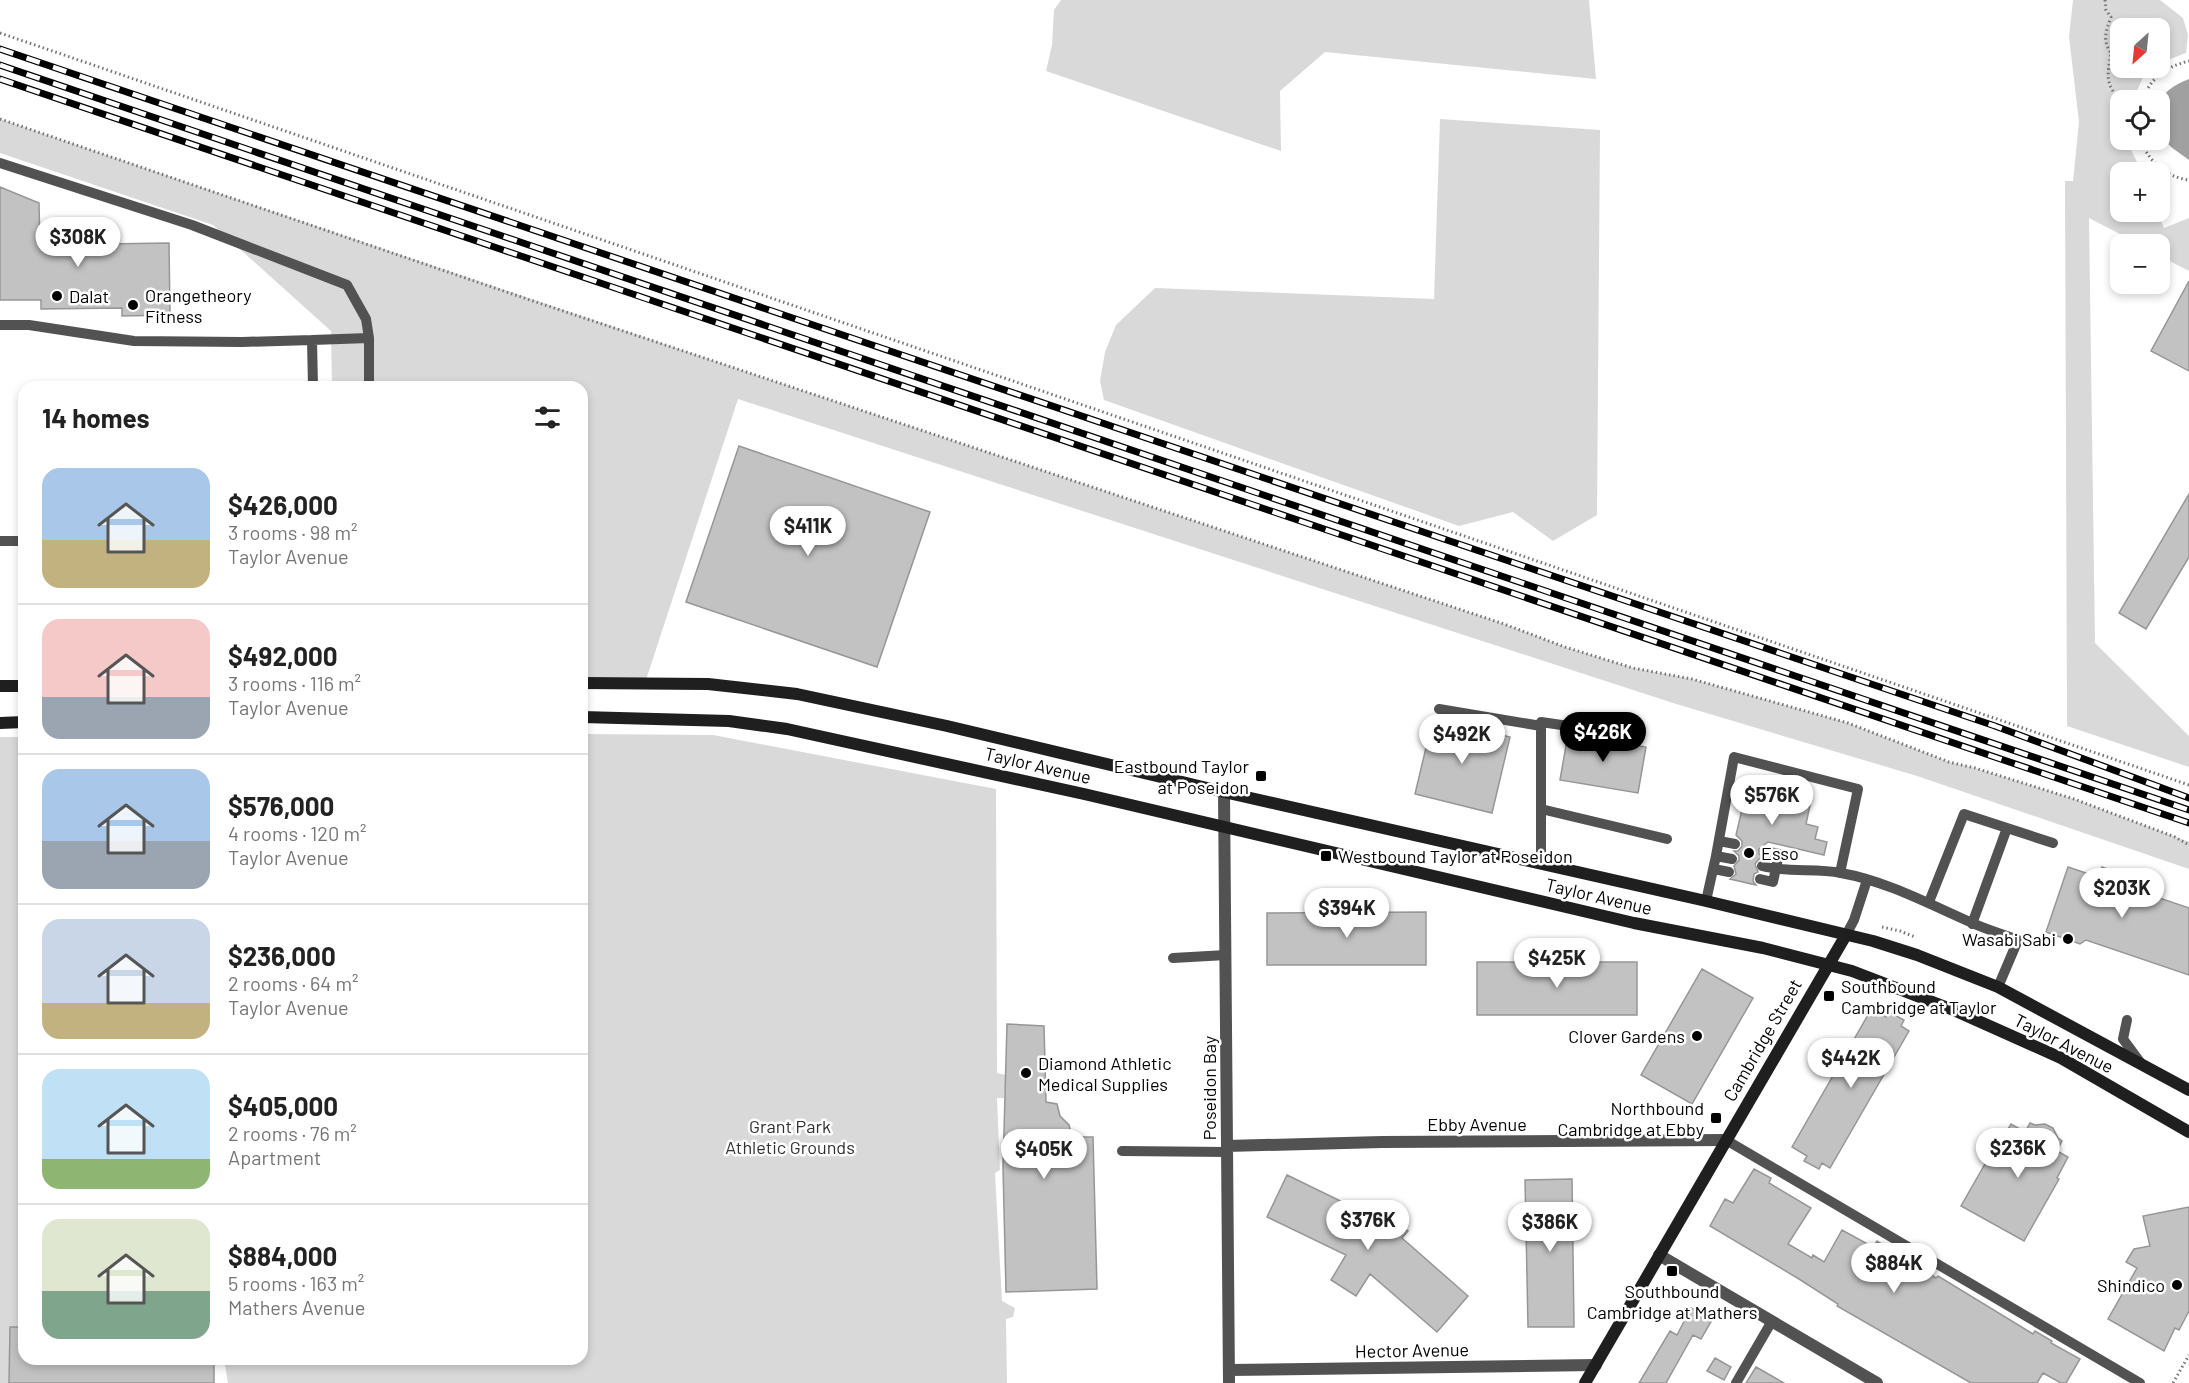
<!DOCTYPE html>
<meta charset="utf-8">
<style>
:root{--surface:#fff;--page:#f2f2f2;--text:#222;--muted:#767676;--line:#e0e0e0;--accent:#000}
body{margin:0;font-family:Barlow,sans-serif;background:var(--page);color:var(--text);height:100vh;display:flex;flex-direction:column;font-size:22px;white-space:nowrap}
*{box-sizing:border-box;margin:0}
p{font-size:20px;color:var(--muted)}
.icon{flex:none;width:33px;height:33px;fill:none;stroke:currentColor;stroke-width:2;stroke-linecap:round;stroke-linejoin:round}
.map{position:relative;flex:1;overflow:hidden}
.sheet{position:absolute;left:18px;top:381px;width:570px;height:984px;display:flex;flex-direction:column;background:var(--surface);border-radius:18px;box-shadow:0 3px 9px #0003}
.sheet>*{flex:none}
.needle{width:39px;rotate:207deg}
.tools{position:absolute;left:2110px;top:18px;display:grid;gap:12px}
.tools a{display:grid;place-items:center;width:60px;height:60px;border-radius:12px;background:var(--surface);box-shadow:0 3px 9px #0003;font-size:30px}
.price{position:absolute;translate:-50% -51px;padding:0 14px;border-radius:21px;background:#fff;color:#222;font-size:20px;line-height:39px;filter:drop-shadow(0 2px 3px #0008)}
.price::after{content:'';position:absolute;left:50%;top:36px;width:18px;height:14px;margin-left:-9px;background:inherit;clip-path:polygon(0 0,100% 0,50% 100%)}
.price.active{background:var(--accent);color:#fff}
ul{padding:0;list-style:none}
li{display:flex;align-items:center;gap:18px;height:150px;padding:0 24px}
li+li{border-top:2px solid var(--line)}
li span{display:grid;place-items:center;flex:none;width:168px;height:120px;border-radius:18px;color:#555}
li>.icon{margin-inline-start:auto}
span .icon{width:72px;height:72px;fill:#fffc;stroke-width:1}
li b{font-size:26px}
h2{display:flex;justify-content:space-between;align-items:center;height:72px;padding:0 24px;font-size:26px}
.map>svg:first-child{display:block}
</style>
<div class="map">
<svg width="2189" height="1383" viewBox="0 0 2189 1383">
<rect width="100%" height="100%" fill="#fff"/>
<path fill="#d9d9d9" d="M1061,0H1589L1596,79L1325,52L1280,91L1281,151L1046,71L1052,45L1054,10Z
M2073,0H2160L2183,18L2188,35L2186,53L2160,63V28H2121V68H2147L2133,100H2121V140H2126L2142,172H2121V212H2157L2164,228L2189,218V271L2160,256V244H2139L2089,218L2095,643L2189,736V767L2067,726L2065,181H2073L2079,122L2069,37Z
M0,119L744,371L1504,624L1565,647L1633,668L1692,679L1848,723L1949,762L1975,768L2074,799L2189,842V869L1917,776L1673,703L738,399L645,683H582V387H332L331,331L213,225L0,153Z
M1440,119L1600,130L1597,515L1553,541L1513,512L1459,526L1104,400L1100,381L1105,352L1116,325L1155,288L1434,299Z
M582,734L713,735L996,789L997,1073L1006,1075L1004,1098H997L1000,1170L995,1173L1002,1301L1015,1308L1013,1317L1006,1319L1007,1383H228L224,1359H582Z
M0,737H24V1327H10L9,1383H0Z"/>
<path fill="#a0a0a0" d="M2189,79V160L2171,147L2160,135C2160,102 2155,93 2189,79Z"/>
<path fill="#c2c2c2" stroke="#969696" stroke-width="1.5" d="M0,187L39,203L40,245L169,243L170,315L122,316V308L41,309V300H0Z
M2189,281V371L2151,351Z
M739,446L930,512L877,667L686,602Z
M2189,494V557L2146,629L2119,613Z
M1433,718L1510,737L1492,813L1415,794Z
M1568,734L1646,747L1638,793L1560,780Z
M1749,780L1781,784L1799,791L1797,802L1810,805L1806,824L1818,827L1815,839L1827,842L1824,855L1768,842L1759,849V854L1764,858L1759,859L1755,864L1758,872L1754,874L1753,881L1756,885L1730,879L1736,874L1734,866L1739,860V856L1734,851H1738L1742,846V841L1736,835Z
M2068,867L2098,877L2102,867L2126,876L2133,889L2189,908V975L2086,940L2080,944L2046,932Z
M1426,912V965H1267V913Z
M1477,962H1637V1015H1477Z
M1702,969L1753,998L1692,1104L1641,1075Z
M1872,1008L1886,1017L1889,1012L1904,1020L1901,1026L1909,1031L1830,1168L1822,1163L1819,1169L1804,1161L1807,1156L1792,1147Z
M1007,1024L1044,1026L1046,1102L1057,1104L1060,1116L1069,1125L1072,1137H1093L1097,1289L1006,1292L1003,1167Z
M2030,1123L2035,1125L2045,1124L2053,1128L2058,1138L2062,1141L2057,1151L2068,1157L2057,1178L2059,1179L2024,1241L1961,1206L1997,1143L1999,1144L2011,1124L2025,1132Z
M1754,1169L1771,1178L1769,1183L1811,1208L1788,1244L1812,1258L1813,1255L1824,1262L1842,1230L1873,1247L1877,1241L1936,1278L1938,1276L2033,1334L2035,1331L2052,1341L2051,1343L2080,1359L2066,1383H2061L2043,1373L2037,1383H1971L1837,1306L1838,1304L1799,1279L1710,1226L1725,1199L1733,1203Z
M1287,1175L1365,1213L1369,1207L1408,1231L1402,1238L1468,1296L1437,1332L1370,1274L1356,1296L1331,1280L1346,1255L1267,1217Z
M1572,1179L1574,1327H1528L1525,1180Z
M2189,1207V1311L2179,1330L2175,1328L2164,1351L2108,1319L2137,1268L2126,1262L2134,1249L2150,1246L2143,1216Z
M1691,1308L1712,1320L1701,1339L1693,1335L1666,1383H1639L1670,1331L1677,1335Z
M10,1327H24V1359H192V1362H214V1383H9Z
M1715,1358L1731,1367L1724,1380L1707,1371Z
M1756,1367L1784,1383H1746Z"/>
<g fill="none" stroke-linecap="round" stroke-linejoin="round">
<path stroke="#747474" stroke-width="3" stroke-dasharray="1.5 3" stroke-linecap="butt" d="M2105,0L2106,10L2111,17C2106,31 2102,40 2111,53C2107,77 2105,83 2121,102
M0,33L2189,785
M2142,100C2151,78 2165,67 2189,61
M0,119L527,299L1504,624L1565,647L1633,668L1692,679L1848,723L1949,762L1975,768L2074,799L2175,837L2189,845
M2140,140C2149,161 2165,177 2189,180
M1882,927L1900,931L1915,937
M2173,1383L2189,1355"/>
<path stroke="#525252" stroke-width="10" d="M0,163L192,225L347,285L366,319L369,338V387
M0,325H29L134,341L242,342L312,340L313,387
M312,340L369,338
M0,541H24
M1439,709L1541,726
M1541,809L1667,839
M1719,841L1735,844
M1716,856L1734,757L1858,789L1840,873
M1541,863V722L1630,735
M1762,866C1788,873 1815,868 1841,873C1886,881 1929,904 1970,922C1985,929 2002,934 2018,940L1998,987
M1714,869L1729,872
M1760,879L1773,882L1779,854L1766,851
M1706,901L1716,856L1732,859
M1929,902L1964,814L2007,828
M1972,924L2007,828L2053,843
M1846,935L1854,920L1867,880
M1173,958L1226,955
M2127,1020L2123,1039L2140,1062
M1726,1140L2140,1383
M1122,1151L1227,1152
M1736,1383L1772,1321"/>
<path stroke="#525252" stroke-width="12" d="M1224,792L1229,1383
M1227,1146L1382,1142L1726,1140
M1659,1255L1877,1383
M1229,1370L1596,1365"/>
<path stroke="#1f1f1f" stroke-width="12" d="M582,683L708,684L797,694L947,726L1224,792L1706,901L1873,941L1917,955L1998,987L2189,1090
M0,686H24
M582,717L729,721L787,729L1084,794L1634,923L1763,948L1852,971L1956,1011L2061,1058L2189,1132
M0,723L24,722
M1585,1383L1846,935"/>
<defs>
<path id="rail" d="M0,49L1995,726L2189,798
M0,65L2189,810
M0,79L2189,823"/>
</defs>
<use href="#rail" stroke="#000" stroke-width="7"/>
<use href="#rail" stroke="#fff" stroke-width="4.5" stroke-dasharray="14" stroke-linecap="butt"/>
</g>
<g fill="#000" stroke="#fff" stroke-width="2">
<circle cx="57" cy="296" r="6"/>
<circle cx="133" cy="305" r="6"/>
<rect x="1255" y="770" width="12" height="12" rx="3"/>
<circle cx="1749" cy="853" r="6"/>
<rect x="1320" y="850" width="12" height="12" rx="3"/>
<circle cx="2068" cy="939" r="6"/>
<rect x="1823" y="990" width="12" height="12" rx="3"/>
<circle cx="1697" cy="1036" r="6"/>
<circle cx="1026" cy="1073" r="6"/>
<rect x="1710" y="1112" width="12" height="12" rx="3"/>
<rect x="1666" y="1265" width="12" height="12" rx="3"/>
<circle cx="2177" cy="1285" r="6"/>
</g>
<g text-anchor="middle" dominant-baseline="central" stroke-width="5" stroke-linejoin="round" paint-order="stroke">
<g font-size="18" fill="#000" stroke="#fff" text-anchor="start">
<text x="145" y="295">Orangetheory<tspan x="145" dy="21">Fitness</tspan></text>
<text x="69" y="296">Dalat</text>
<text x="1249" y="766" text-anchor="end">Eastbound Taylor<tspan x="1249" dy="21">at Poseidon</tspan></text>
<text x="1761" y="853">Esso</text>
<text x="1338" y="856">Westbound Taylor at Poseidon</text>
<text x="2056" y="939" text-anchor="end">Wasabi Sabi</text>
<text x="1841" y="986">Southbound<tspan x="1841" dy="21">Cambridge at Taylor</tspan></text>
<text x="1685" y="1036" text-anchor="end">Clover Gardens</text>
<text x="1038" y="1063">Diamond Athletic<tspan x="1038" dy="21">Medical Supplies</tspan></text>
<text x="1704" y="1108" text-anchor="end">Northbound<tspan x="1704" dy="21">Cambridge at Ebby</tspan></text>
<text x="2165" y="1285" text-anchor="end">Shindico</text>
<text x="1672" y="1291" text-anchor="middle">Southbound<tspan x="1672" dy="21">Cambridge at Mathers</tspan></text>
</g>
<g font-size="18" fill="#000" stroke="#fff">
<text transform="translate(1038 765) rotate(13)">Taylor Avenue</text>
<text transform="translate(1599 896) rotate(13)">Taylor Avenue</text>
<text transform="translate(1762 1040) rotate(-60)">Cambridge Street</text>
<text transform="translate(2064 1043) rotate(27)">Taylor Avenue</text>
<text transform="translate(1209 1088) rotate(-90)">Poseidon Bay</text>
<text x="1477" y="1124">Ebby Avenue</text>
<text transform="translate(1412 1350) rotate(-1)">Hector Avenue</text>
</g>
<g font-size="18" fill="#303030" stroke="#fff">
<text x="790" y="1126">Grant Park<tspan x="790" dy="21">Athletic Grounds</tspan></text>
</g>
</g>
</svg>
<div class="tools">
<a><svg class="needle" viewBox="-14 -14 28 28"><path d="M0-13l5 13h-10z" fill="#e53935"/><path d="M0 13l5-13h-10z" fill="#767676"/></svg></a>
<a><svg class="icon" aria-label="locate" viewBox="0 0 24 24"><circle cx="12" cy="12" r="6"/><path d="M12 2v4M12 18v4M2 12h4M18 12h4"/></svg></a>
<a>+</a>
<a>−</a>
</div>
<b class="price" style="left:78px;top:268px">$308K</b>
<b class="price" style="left:808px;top:557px">$411K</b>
<b class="price active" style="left:1603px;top:763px">$426K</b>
<b class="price" style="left:1462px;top:765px">$492K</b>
<b class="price" style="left:1772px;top:826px">$576K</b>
<b class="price" style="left:2122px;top:919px">$203K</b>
<b class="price" style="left:1347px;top:939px">$394K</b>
<b class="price" style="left:1557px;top:989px">$425K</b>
<b class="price" style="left:1851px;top:1089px">$442K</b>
<b class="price" style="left:2018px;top:1179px">$236K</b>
<b class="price" style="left:1044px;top:1180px">$405K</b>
<b class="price" style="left:1368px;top:1251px">$376K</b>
<b class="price" style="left:1550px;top:1253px">$386K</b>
<b class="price" style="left:1894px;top:1294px">$884K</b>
<section class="sheet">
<h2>14 homes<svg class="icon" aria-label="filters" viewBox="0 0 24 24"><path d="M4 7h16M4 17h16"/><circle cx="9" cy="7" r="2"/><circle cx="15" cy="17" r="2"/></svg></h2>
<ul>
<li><span style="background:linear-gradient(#a9c7e8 60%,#c2b280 0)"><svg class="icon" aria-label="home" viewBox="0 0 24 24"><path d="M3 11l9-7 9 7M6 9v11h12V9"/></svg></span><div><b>$426,000</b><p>3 rooms · 98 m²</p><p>Taylor Avenue</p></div></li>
<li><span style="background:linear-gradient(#f6c9c9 65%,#9aa5b1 0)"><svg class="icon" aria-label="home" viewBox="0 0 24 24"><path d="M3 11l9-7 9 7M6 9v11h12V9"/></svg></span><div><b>$492,000</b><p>3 rooms · 116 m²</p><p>Taylor Avenue</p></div></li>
<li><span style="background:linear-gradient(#a9c7e8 60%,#9aa5b1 0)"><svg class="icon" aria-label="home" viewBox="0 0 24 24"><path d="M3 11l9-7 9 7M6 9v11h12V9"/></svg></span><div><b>$576,000</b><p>4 rooms · 120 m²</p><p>Taylor Avenue</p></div></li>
<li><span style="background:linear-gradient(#c9d6e8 70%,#c2b280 0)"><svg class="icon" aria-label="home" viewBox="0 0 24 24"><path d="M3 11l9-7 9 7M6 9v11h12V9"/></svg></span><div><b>$236,000</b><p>2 rooms · 64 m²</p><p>Taylor Avenue</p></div></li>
<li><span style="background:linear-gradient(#bfe0f5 75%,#8fb573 0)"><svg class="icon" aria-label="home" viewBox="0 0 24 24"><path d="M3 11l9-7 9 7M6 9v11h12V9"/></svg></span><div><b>$405,000</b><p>2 rooms · 76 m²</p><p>Apartment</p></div></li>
<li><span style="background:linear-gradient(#dfe7d0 60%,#7fa58c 0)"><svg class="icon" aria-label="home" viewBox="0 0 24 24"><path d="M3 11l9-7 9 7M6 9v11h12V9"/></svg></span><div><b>$884,000</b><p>5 rooms · 163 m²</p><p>Mathers Avenue</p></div></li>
</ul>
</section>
</div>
